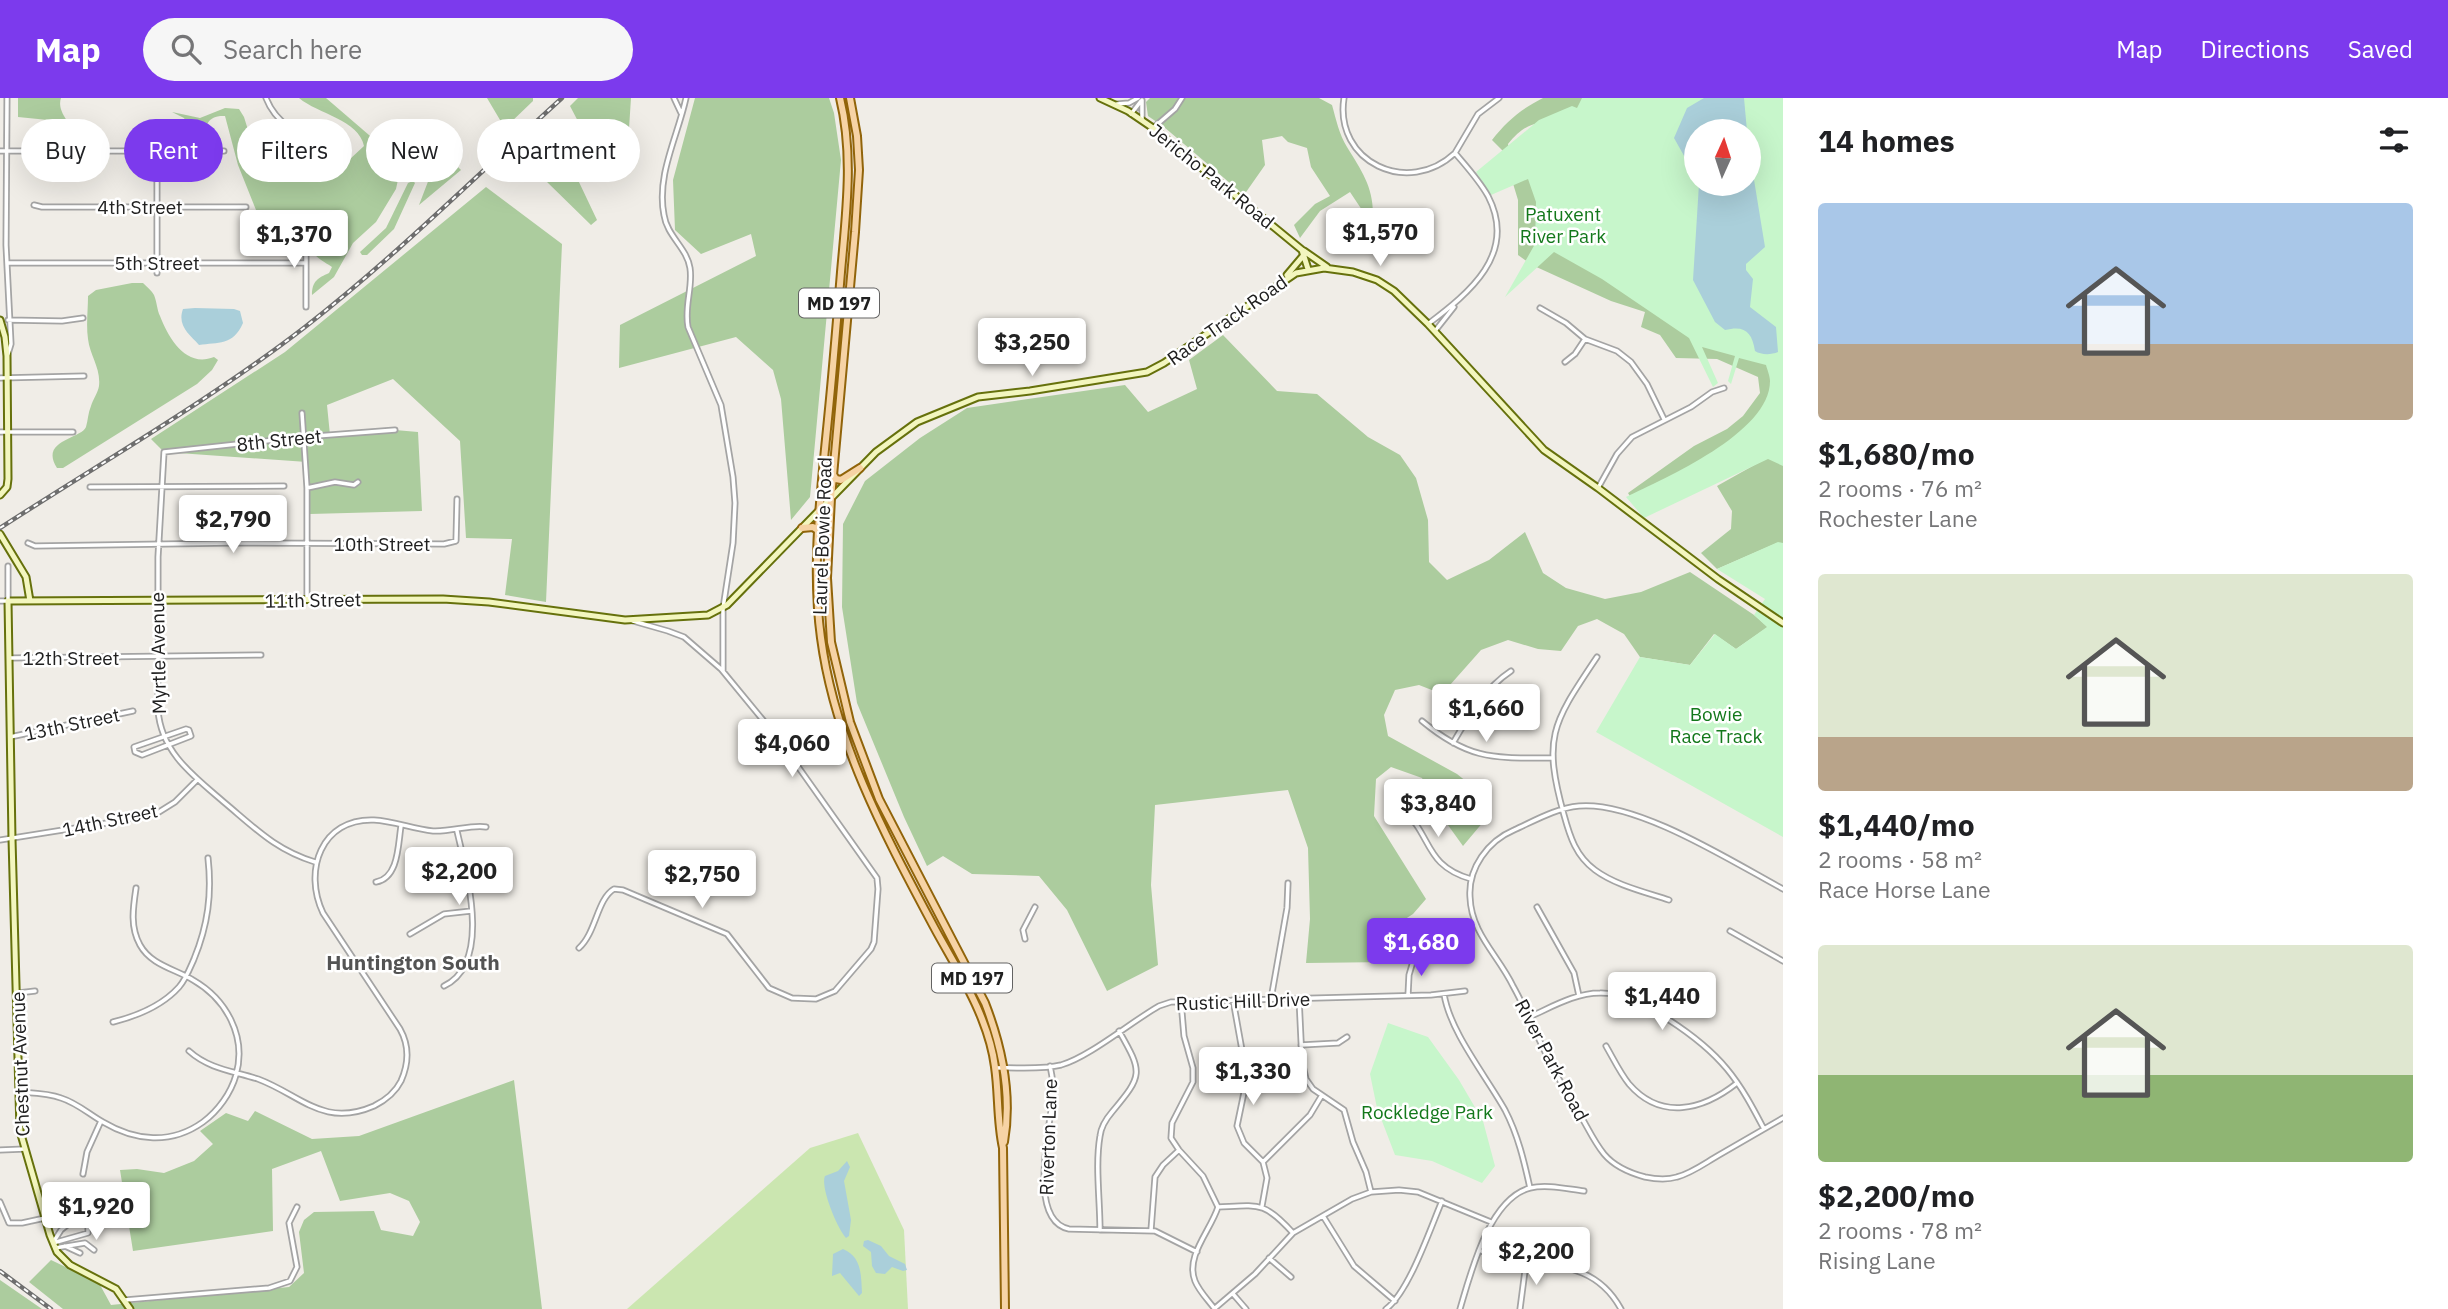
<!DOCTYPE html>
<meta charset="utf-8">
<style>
:root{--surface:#fff;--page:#f6f6f6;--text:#202124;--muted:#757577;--accent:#7c3aed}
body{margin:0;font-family:"IBM Plex Sans",sans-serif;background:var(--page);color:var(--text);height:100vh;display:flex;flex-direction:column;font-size:26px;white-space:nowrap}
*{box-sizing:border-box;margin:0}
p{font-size:23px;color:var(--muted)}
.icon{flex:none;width:38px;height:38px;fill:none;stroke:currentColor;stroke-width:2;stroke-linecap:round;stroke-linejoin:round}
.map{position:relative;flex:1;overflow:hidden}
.sheet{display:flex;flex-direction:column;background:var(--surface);width:665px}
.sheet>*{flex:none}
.guide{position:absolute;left:21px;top:21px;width:665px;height:63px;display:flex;gap:14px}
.needle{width:46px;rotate:3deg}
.buttons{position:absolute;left:1684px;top:21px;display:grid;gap:14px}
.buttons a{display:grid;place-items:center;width:77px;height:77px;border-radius:50%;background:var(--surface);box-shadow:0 7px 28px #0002;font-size:35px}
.price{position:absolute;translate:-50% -60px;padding:0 16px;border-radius:7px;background:#fff;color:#222;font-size:23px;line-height:46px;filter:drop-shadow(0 2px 4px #0008)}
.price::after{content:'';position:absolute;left:50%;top:42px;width:21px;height:16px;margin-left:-10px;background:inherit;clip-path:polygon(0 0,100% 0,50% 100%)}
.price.on{background:var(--accent);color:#fff}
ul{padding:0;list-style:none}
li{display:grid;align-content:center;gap:14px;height:371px;padding:0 35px}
li span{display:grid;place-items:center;height:217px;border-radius:7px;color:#555}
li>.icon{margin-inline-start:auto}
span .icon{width:126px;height:126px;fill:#fffc;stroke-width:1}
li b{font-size:30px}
h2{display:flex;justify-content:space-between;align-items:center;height:84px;padding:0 35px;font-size:30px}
.pill{padding:0 24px;border-radius:32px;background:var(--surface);box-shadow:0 7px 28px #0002;font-size:24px;line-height:63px}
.pill.on{background:var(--accent);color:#fff}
header{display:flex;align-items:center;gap:42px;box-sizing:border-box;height:98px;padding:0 35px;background:var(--accent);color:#fff}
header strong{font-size:33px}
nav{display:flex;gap:38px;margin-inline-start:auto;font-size:24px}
.search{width:490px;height:63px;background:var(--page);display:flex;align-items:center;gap:18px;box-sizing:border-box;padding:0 24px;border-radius:38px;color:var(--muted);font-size:26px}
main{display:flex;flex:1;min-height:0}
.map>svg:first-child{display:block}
</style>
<header>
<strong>Map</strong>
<div class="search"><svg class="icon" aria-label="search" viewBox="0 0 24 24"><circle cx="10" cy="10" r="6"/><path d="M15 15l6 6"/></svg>Search here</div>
<nav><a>Map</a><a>Directions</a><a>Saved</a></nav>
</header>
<main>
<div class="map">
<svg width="1783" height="1211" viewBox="0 0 1783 1211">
<rect width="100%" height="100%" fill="#f0ede7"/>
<path fill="#cbe6b0" d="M858,1035L904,1132L908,1211H627L810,1050Z"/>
<path fill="#accc9e" d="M18,0H61C58,9 63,17 68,24L18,19Z
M299,0H326L405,68L399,77L396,91L376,124L353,145L334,179L312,197C312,183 318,180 329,175L332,169C317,159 308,157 314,137C295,120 284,118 258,117L238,67L225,18C208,17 205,27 204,41L197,46L189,44L186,40L187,26L184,20L172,14L200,20L225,10L239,11L244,19L253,48L256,52L270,57L285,81L295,84L336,74L364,48C359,22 318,16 299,0Z
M487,0H533V3L507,28L503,27Z
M578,0H631L628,46L593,52L570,8Z
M695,0H829L834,15L841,62L810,399L791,422L781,301L773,272L736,239L619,270L620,227L756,158L751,136L701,156L675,132L673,82Z
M1150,0H1319L1332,7C1336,21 1339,36 1347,49C1361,72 1373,88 1373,116L1368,121L1350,94L1320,113L1300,140L1294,127L1315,106L1330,98L1311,69L1307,50L1288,44L1282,38L1262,42L1265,67L1244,97L1164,29L1148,18L1146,4Z
M1543,0H1605L1783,259V317L1728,351L1631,400L1628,395L1694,348L1727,331L1743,318L1760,295L1758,279L1717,261L1676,260L1660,237L1641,229L1645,214L1611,203L1532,167L1518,157V102L1508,69L1564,22C1537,25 1527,23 1508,46L1509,52L1504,54L1492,42C1507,23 1521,11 1543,0Z
M550,23L597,122L591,127L546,83L522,52Z
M441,59L453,64L461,72L419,107L429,81L431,61Z
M413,83L415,85L394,131L367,157H362L360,154L386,130L408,85Z
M486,89L562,146L546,504L505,497L512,441L466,440L460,343L393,281L327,307L330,337L395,332L418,334L422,413L310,416L307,364L164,354L151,341L285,254Z
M132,185H143C147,189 152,193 154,197C157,204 157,212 160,218C169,241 186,270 214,259L218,262L212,272L197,286L63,370H57C39,342 81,341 86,329C88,322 88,315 91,308C93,301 98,295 99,288C101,270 90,258 88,241C86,227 88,212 88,198L96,192Z
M1223,237L1277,293L1317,296L1368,339L1400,357L1416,380L1428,422L1429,464L1447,482L1489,462L1525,434L1543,475L1566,490L1605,501L1641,494L1690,474L1754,517L1768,529L1736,551L1714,536L1690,567L1640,559L1624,536L1597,521L1578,528L1561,553L1538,551L1508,542L1481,552L1442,596L1419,587L1395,592L1384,617L1388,638L1457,676L1482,696L1484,723L1463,748L1440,716L1422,680L1391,669L1376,681L1374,718L1426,801L1413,816L1396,827L1389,864L1306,865L1310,821L1308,750L1288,692L1155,707L1151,787L1158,867L1107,893L1067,812L1039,778L972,776L943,758L927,768L904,719L857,605L842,509L843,426L865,383L920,340L967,310L1125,287L1148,314L1197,291L1189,262Z
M1774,356L1783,358V445H1777L1717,471L1701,455L1731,431L1732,413L1717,388Z
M514,982L542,1211H63L29,1184L51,1162L99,1185L111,1207L289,1189L304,1175L299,1134L304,1122L314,1114L374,1113L381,1132L413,1138L420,1124L409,1103L390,1095L340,1103L321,1053L272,1071L273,1133L133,1153L120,1072L137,1071L164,1075L194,1063L213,1046L200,1033L226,1015L248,1023L255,1013L312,1041L359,1038Z
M0,1182L42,1211H0Z"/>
<path fill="#c7f6cb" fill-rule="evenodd" d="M1582,0H1783V368L1768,361L1644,420L1626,399C1665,380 1770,335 1770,283C1770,278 1767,271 1766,267L1739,260L1731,286L1728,283L1735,258L1702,249L1718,285L1713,289L1689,240L1602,181L1554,154L1505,199L1535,146L1536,104L1528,81L1491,97L1476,74L1539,22L1572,8L1577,10ZM1696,33H1748V86H1696Z
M1778,444L1783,445V739L1596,634L1640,559L1690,567L1715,536L1736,551L1767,529L1754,517L1765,501L1717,471Z
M1388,925L1428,939L1459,982L1483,1023L1495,1068L1482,1085L1432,1063L1395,1057L1377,1010L1370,976Z"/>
<path fill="#aacfda" d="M1704,0H1744L1747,33H1696V79L1674,40L1687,10Z
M1748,45L1765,149L1746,166V172L1753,181L1750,209L1776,229L1778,254C1771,257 1761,257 1755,253C1752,234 1745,227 1725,232L1715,224L1693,182L1699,86H1748Z
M195,210L234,211L240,213L243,225C233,248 218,244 199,247C189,236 177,228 183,211Z
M847,1063L850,1069L844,1083L851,1122L849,1138L846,1140C837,1130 820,1089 825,1078L838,1073Z
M868,1142L881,1148L889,1158L905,1166L907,1172L903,1173L892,1169L885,1176L876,1175L872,1168L871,1154L863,1148L864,1143Z
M843,1151C862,1159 861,1177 862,1195L859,1198L840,1175L832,1178L833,1156Z"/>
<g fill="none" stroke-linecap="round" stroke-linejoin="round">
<defs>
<path id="street" d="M7,0L6,147L11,246L8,256
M266,0C276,26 299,37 324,46
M674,0L681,15
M686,0C678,38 656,77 664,117C667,138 687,150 690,170C693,190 684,208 688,229L721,307L733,379L735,405L733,445L723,510V573
M1344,0C1334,64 1408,99 1455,55L1478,16L1499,0
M1117,6L1129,5L1138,0
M1131,16L1141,3
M1142,21V2
M157,25V175
M1153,30L1175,11L1182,0
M0,53H224
M34,107L42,109H246
M306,134V209
M7,165H306
M1540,210L1566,225L1585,241L1617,253L1631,264L1647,286L1664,321
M8,222L62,223L83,220
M1428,226C1469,195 1518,156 1488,98C1479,82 1466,68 1455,55
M1435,233L1454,209
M1565,264L1575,256L1585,241
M0,280L84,278
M302,315L307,390V502
M0,334H73
M90,389L284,388
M307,390L335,384L354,387L358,384
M1598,390L1617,356L1632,339L1691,309L1712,294L1724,290
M28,445L35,448L231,445L444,446L456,443L457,401
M0,503H8V468
M1597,559C1553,625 1542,638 1564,717C1570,739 1576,758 1595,772C1615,787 1645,794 1669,802
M10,560L261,557
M1422,623C1469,662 1493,660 1551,660
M186,631L189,632L191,638L142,657L135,654L134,649Z
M10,639L133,613
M1453,645C1468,619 1485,590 1511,573
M1402,711C1433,737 1423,767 1471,781
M0,742L113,724L159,714L175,704L197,682
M315,764C276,752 256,731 225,705C195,679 161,655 158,612V459L164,354L303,339L395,332
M376,784C399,780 398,746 401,728
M1783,791C1731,763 1637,703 1579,708C1556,710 1534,723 1514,732C1488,743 1468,770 1470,799C1471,835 1498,857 1513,888C1527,913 1537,939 1550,964C1558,982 1570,998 1579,1015C1587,1028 1594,1044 1604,1056C1614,1068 1630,1075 1645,1079C1655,1081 1667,1082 1677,1079C1692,1075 1705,1065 1719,1057C1740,1045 1762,1032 1783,1020
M1537,809L1574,875L1579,898
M1730,833L1783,863
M410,836L444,816L471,813
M1025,841L1023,832L1035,809
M579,850C596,835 597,801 614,791L623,792L727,836L769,890L792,900L816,901L835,893L871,851L874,844L878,791L877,780L777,639L721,571L684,539L668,533L633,523
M444,888C493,865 466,773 457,733
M18,895L35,893
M1444,896C1450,934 1486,978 1505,1012C1518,1037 1524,1063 1530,1090
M1408,897L1409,877L1414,860
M1299,900L1302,963L1306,981L1313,991L1344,1012L1353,1044L1366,1074L1371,1094
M1271,901L1287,810L1288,785
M1233,902L1247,980L1237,1028L1244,1045L1263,1064L1267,1080L1262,1108
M1181,903L1184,938L1193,970V984L1172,1025L1171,1040L1179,1052L1203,1078L1218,1109C1211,1132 1185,1158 1195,1183C1199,1193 1208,1202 1214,1210
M1529,919C1552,909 1575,895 1600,895C1638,894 1703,942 1727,971C1742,989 1753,1010 1764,1031
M113,924C137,918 162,908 179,889C186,881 190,870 194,861C208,827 212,796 208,760
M1301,947L1338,945L1347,939
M1606,948C1613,960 1620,975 1629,986C1661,1023 1703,1012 1737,985
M189,953C209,971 233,973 258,981C301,997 323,1030 374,1008C386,1002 395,995 401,983C409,965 409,947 400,931L323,815C303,773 321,720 374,722C394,723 413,731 433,733C451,734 473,726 486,729
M1050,968C1052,978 1054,986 1053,996C1051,1027 1026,1122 1069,1131L1155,1133L1197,1154
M995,970C1016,969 1041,972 1061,967C1089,959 1131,924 1159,908L1171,904L1431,897L1465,893
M19,994C33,995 48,995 61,1000C77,1005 89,1016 103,1024C135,1043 171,1047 203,1024C218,1013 231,995 236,977C247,938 226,901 193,882C175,871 151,867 140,847C130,829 133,810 136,790
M0,1052L25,1051
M1263,1064L1310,1017L1322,997
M83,1076L87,1054L101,1023
M0,1104L9,1125H22L45,1120
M1218,1109C1259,1107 1264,1103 1293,1135
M1323,1118L1354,1168L1395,1203
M1100,1132C1100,1102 1095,1067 1100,1038C1101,1029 1106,1021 1112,1014C1143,977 1143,975 1119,933
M1151,1132L1155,1079L1163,1067L1178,1053
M54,1143L61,1132L71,1124L72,1114
M53,1145L88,1135V1125L80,1106
M65,1148L80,1155
M55,1150L85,1145L94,1152
M1481,1153C1533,1174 1589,1153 1621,1211
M1269,1160L1291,1179
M1233,1196L1246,1211
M125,1202L269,1190L290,1183L297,1169L289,1125L297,1109
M1214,1211L1255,1176L1293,1135L1352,1101L1371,1094L1399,1092L1418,1094L1491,1124
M1386,1211C1409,1194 1430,1131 1442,1103
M1460,1211C1471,1174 1489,1101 1530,1090C1547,1086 1567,1091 1584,1093
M1520,1211L1526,1165"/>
<path id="secondary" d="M1100,0L1128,13L1153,30L1302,152L1308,171
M1304,153L1327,169
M1287,177L1303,158
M0,222L5,239L7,258L8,381L7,389L0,397
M0,436L26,479L30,503
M130,1211L116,1191L70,1167L57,1154L50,1137L20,1033L12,741L8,503L443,501L489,504L625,522L708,517L727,507L876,354L917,324L978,299L1030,293L1147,274L1164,265L1296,175L1324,170L1353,174L1377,182L1394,193L1428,226L1544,352L1598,390L1718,481L1783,525"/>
<path id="primary" d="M840,0C854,57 846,116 841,174C837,223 833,272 828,321C821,393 811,468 821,540C835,645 885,737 934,829C950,859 970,889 982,921C988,936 993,953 995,969C999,996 997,1023 1003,1050L1005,1211
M850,0L857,38L859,72L855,134L831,400L827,480L831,544L850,624L879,701L985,905C1002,949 1012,998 1004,1044
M832,375L836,381L841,382L860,370
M802,430L813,429L819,433"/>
</defs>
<use href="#street" stroke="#a4a4a4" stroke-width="7"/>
<use href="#secondary" stroke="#66710c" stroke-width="9"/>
<use href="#primary" stroke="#91640a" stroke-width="10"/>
<use href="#street" stroke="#fff" stroke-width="3.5"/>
<use href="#secondary" stroke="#f3f6bf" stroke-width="5"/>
<use href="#primary" stroke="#f6d3a5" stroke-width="6"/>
<defs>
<path id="rail" d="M0,430C102,364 209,303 305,229C395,159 477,77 562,0
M0,1173L51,1211"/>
</defs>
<use href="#rail" stroke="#6e6e6e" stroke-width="4.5"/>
<use href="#rail" stroke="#fff" stroke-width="2" stroke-dasharray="5" stroke-linecap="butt"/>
</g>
<g text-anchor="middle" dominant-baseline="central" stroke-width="5" stroke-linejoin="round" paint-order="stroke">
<g fill="#fff" stroke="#636363" stroke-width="2">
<rect x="799" y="190.5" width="80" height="29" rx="5"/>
<rect x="932" y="865.5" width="80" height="29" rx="5"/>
</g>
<g font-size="18" font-weight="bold" fill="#202020">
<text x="839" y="205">MD 197</text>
<text x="972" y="880">MD 197</text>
</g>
<g font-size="19" fill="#202020" stroke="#fff">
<text transform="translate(1212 78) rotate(39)">Jericho Park Road</text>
<text x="140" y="109">4th Street</text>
<text x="157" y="165">5th Street</text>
<text transform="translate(1227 222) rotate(-35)">Race Track Road</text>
<text transform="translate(279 342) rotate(-6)">8th Street</text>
<text transform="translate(822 438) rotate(-88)">Laurel Bowie Road</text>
<text x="382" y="446">10th Street</text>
<text transform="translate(313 502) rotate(-1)">11th Street</text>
<text transform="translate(158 555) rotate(-91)">Myrtle Avenue</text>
<text x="71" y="560">12th Street</text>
<text transform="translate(72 626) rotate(-12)">13th Street</text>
<text transform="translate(110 722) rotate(-12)">14th Street</text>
<text transform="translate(1243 903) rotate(-2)">Rustic Hill Drive</text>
<text transform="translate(1552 962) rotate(62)">River Park Road</text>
<text transform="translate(20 966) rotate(-92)">Chestnut Avenue</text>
<text transform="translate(1048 1039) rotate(-88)">Riverton Lane</text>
</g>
<g font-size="19" fill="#13781b" stroke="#fff">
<text x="1563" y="116">Patuxent<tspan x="1563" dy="22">River Park</tspan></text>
<text x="1716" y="616">Bowie<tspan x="1716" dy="22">Race Track</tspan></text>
<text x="1427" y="1014">Rockledge Park</text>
</g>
<g font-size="21" font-weight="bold" fill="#535353" stroke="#fff">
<text x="413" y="864">Huntington South</text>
</g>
</g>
</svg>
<div class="buttons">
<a><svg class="needle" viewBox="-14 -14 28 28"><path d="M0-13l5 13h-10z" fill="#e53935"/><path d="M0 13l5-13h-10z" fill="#757577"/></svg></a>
</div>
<b class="price" style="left:1380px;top:170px">$1,570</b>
<b class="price" style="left:294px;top:172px">$1,370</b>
<b class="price" style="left:1032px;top:280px">$3,250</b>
<b class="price" style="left:233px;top:457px">$2,790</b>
<b class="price" style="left:1486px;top:646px">$1,660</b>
<b class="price" style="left:792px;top:681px">$4,060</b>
<b class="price" style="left:1438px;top:741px">$3,840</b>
<b class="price" style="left:459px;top:809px">$2,200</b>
<b class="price" style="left:702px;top:812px">$2,750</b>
<b class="price on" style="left:1421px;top:880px">$1,680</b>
<b class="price" style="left:1662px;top:934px">$1,440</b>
<b class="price" style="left:1253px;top:1009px">$1,330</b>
<b class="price" style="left:96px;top:1144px">$1,920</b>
<b class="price" style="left:1536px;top:1189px">$2,200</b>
<div class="guide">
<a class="pill">Buy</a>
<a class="pill on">Rent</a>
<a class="pill">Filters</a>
<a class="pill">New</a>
<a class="pill">Apartment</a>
</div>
</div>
<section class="sheet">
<h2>14 homes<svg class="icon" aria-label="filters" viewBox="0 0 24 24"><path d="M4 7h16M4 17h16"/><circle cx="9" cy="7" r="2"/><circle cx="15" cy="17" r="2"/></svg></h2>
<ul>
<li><span style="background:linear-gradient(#a9c7e8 65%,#b9a48a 0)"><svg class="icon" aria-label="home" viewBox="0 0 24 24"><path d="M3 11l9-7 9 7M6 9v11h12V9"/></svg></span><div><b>$1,680/mo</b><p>2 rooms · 76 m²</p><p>Rochester Lane</p></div></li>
<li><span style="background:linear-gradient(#dfe7d0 75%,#b9a48a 0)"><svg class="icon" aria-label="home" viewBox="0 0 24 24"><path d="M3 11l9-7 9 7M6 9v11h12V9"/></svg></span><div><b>$1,440/mo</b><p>2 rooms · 58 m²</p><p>Race Horse Lane</p></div></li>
<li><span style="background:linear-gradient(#dfe7d0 60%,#8fb573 0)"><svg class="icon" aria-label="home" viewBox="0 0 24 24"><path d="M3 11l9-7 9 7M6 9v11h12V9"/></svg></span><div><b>$2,200/mo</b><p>2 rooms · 78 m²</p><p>Rising Lane</p></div></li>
</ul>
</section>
</main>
